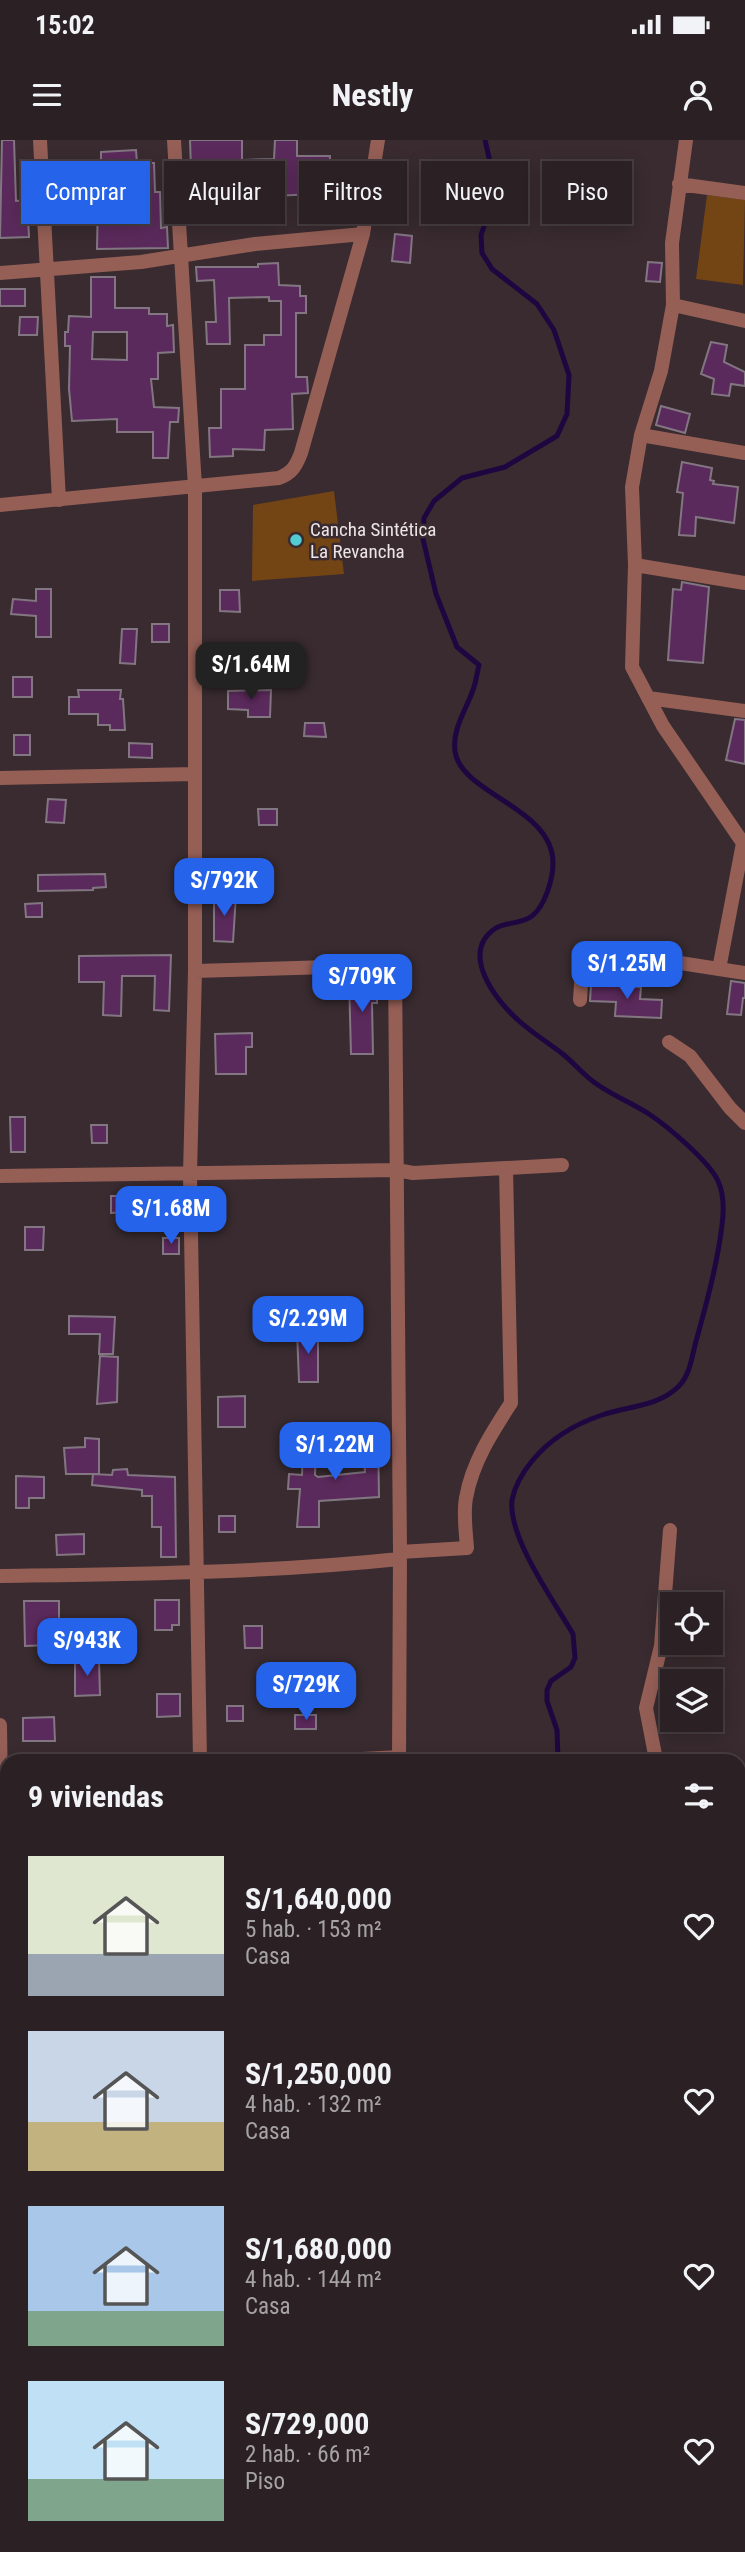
<!DOCTYPE html>
<html lang="es">
<meta charset="utf-8">
<style>
:root{--surface:#2b2023;--page:#372d30;--text:#f1f3f6;--muted:#a6a3a6;--line:#473e41;--accent:#2563eb}
body{margin:0;font-family:"Roboto Condensed",sans-serif;background:var(--page);color:var(--text);height:100vh;display:flex;flex-direction:column;font-size:26px;white-space:nowrap}
*{box-sizing:border-box;margin:0}
p{font-size:23px;color:var(--muted)}
.icon{flex:none;width:38px;height:38px;fill:none;stroke:currentColor;stroke-width:2;stroke-linecap:round;stroke-linejoin:round}
.map{position:relative;flex:1;overflow:hidden}
.sheet{position:absolute;left:0px;top:1614px;width:746px;height:800px;display:flex;flex-direction:column;background:var(--surface);border-radius:21px 21px 0 0;box-shadow:0 4px 18px #0003,0 0 0 2px var(--line)}
.sheet>*{flex:none}
.hud{position:absolute;left:21px;top:21px;width:704px;height:63px;display:flex;gap:14px}
.tools{position:absolute;left:660px;top:1452px;display:grid;gap:14px}
.tools a{display:grid;place-items:center;width:63px;height:63px;border-radius:0px;background:var(--surface);box-shadow:0 4px 18px #0003,0 0 0 2px var(--line);font-size:35px}
.price{position:absolute;translate:-50% -60px;padding:0 16px;border-radius:14px;background:var(--accent);color:#fff;font-size:23px;line-height:46px;filter:drop-shadow(0 2px 4px #0008)}
.price::after{content:'';position:absolute;left:50%;top:42px;width:21px;height:16px;margin-left:-10px;background:inherit;clip-path:polygon(0 0,100% 0,50% 100%)}
.price.active{background:#222;color:#fff}
ul{padding:0;list-style:none}
li{display:flex;align-items:center;gap:21px;height:175px;padding:0 28px}
li span{display:grid;place-items:center;flex:none;width:196px;height:140px;border-radius:0px;color:#555}
li>.icon{margin-inline-start:auto}
span .icon{width:84px;height:84px;fill:#fffc;stroke-width:1}
li b{font-size:30px}
h2{display:flex;justify-content:space-between;align-items:center;height:84px;padding:0 28px;font-size:30px}
.tag{padding:0 24px;border-radius:0px;background:var(--surface);box-shadow:0 4px 18px #0003,0 0 0 2px var(--line);font-size:24px;line-height:63px}
.tag.active{background:var(--accent);color:#fff}
.status{display:flex;justify-content:space-between;align-items:center;height:49px;padding:0 35px;background:var(--surface);direction:ltr}
.status svg{height:19px;fill:currentColor}
header{display:flex;justify-content:space-between;align-items:center;height:91px;padding:0 28px;background:var(--surface);font-size:32px;font-weight:700}
.map>svg:first-child{display:block}
</style>
<div class="status"><b>15:02</b><svg viewBox="0 0 49 12"><path d="M0 12V9h3v3zM5 12V6h3v6zM10 12V3h3v9zM15 12V0h3v12zM26 1h20v11H26zM47 4h2v5h-2z"/></svg></div>
<header><svg class="icon" aria-label="menu" viewBox="0 0 24 24"><path d="M4 6h16M4 12h16M4 18h16"/></svg>Nestly<svg class="icon" aria-label="person" viewBox="0 0 24 24"><circle cx="12" cy="8" r="4"/><path d="M4 21q1-7 8-7t8 7"/></svg></header>
<div class="map">
<svg width="745" height="2412" viewBox="0 0 745 2412">
<rect width="100%" height="100%" fill="#392b2f"/>
<path fill="#734515" d="M707,55L745,60L743,145L696,139Z
M334,351L344,434L252,441L253,365Z"/>
<g fill="none" stroke-linecap="round" stroke-linejoin="round">
<path stroke="#1e0741" stroke-width="5" d="M485,0L500,66L486,81L481,95L482,113L492,129L537,164L554,190L569,235L567,274L557,296L505,327L462,338L434,361L424,378L423,399L436,454L457,507L479,525C477,533 476,542 473,550C466,570 452,589 455,611C460,654 553,667 553,723C553,739 545,766 532,776C522,784 506,782 496,788C459,812 495,860 518,880C532,893 549,903 564,915C576,925 585,937 598,945C614,956 632,963 649,974C667,986 709,1021 718,1041C724,1054 724,1070 722,1085C717,1126 706,1165 695,1205C692,1218 689,1236 679,1246C658,1267 628,1266 602,1275C575,1284 550,1299 532,1321C523,1332 515,1345 512,1360C508,1398 554,1461 573,1494L575,1518L571,1527L551,1541L547,1550V1561L557,1590L558,1620
M151,2412L153,2406"/>
</g>
<path fill="#5b2a5c" stroke="#827682" stroke-width="2" fill-rule="evenodd" d="M2,0H14L16,61L27,60L29,97L0,98Z
M190,0H242V20L274,19L275,0H297V16H330L329,38L360,49V52L273,56V45L232,47V61H213V46H209L208,28L191,29Z
M136,10L137,23H154L155,52H160L161,88L167,87L168,108L97,109L98,57H120V52L137,51L136,24L101,25V12Z
M395,94L412,96L410,123L392,121Z
M648,122L662,123L660,142L646,141Z
M278,123L279,145L300,146V156H306V173H296V237H307L308,253L292,254L293,289L265,290L264,310L233,309V316L210,317L209,288H221V249H245V205H264V195H281V161H269V157L229,158L230,204H207L206,182H216L214,140L197,141L196,127H258V124Z
M91,137H115V168H149V174H167V186L173,185L174,212L158,213V239H151L154,267L179,268L178,282H170L168,318H153V292H117V279L72,281L69,249L70,206H65V192H68L69,176L91,177ZM93,192H127V220L92,219Z
M0,149H25V166H0Z
M20,177H38L37,195H19Z
M711,202L727,205L724,222L745,232V246L731,244L729,256L712,254L714,239L701,234Z
M661,266L690,274L685,293L656,285Z
M682,322L712,328L710,340L714,341L713,344L738,347L734,383L696,377L695,396L679,395L683,353L677,352Z
M682,442L709,447L703,523L668,520L673,449L681,450Z
M36,449H51V497H36V476L11,474L13,459L36,461Z
M220,450H239L240,472L220,471Z
M152,484H169V502H152Z
M122,489H137L135,524L120,523Z
M276,514H293V533H276Z
M13,537H32V557H13Z
M78,550H121L120,559H123L125,590H110V585H98V574H69V557H79Z
M271,550L270,577H248V570L228,569V551Z
M735,579L745,580V624L726,620Z
M305,583H324L326,597L304,596Z
M14,595H30V615H14Z
M129,603L152,604V618L129,617Z
M48,659L66,660L64,683L46,682Z
M258,669H277V685H259Z
M105,734L106,747L93,748V750L38,751V735Z
M236,755L233,802L214,801V756Z
M42,763V777H26L25,764Z
M171,815L169,871L154,870L155,836H122L121,876L103,875L104,842H79V816Z
M377,838V863H372L373,914H351L349,839Z
M731,841L745,843V858H743L741,875L727,874Z
M591,845L641,847L640,859L662,860L661,878L615,876L616,862L590,861Z
M252,893V907H246V934H216L215,894Z
M10,977H25V1012H11Z
M91,985H107V1003H92Z
M111,1056H127V1072L111,1073Z
M25,1087H44L43,1110H25Z
M163,1098H179V1114H163Z
M69,1176L115,1177L113,1214H99L100,1194H69Z
M297,1191H316V1201H318V1242H299Z
M100,1216L118,1217L117,1262L97,1264Z
M245,1256V1287H218V1257Z
M362,1292H378L379,1357L319,1361V1387H297L300,1349H288L289,1334L302,1335L303,1307H316L315,1335L318,1337L365,1332Z
M85,1298L99,1299V1334H66L64,1308L85,1307Z
M127,1329L128,1335L175,1337L176,1417H161V1387H152V1356H142V1350L92,1345L93,1334L112,1335L113,1330Z
M16,1336L44,1337V1358H29V1368H16Z
M219,1376H235V1392H219Z
M84,1394V1414L57,1415L56,1395Z
M155,1460H179V1485H172V1490H155Z
M24,1461H59V1481H51V1505L25,1506Z
M244,1486H262V1508H245Z
M75,1520H99L100,1555L75,1556Z
M157,1554H180V1576L157,1577Z
M227,1566H243V1581H227Z
M295,1575H316V1589H295Z
M54,1577L55,1601H23V1578Z"/>
<g fill="none" stroke-linecap="round" stroke-linejoin="round">
<path stroke="#955f56" stroke-width="14" d="M40,0L59,360
M174,0L195,347V831L190,1034L200,1620
M686,0L672,103L673,165L661,231L641,295L632,347L635,425L632,527L663,586L743,703L745,704
M679,44L745,53
M0,133L141,122L255,104L363,94
M673,165L745,181
M641,295L745,313
M0,365L279,338C292,333 296,326 301,313L363,94L378,0
M635,425L745,443
M648,558L745,571
M0,638L195,634
M719,829L743,703
M195,831L395,825L400,1412L399,1620
M580,860L583,813L629,815L745,833
M669,902L690,916L730,968L745,983
M0,1036L397,1030L413,1033L562,1025
M400,1412L467,1408C466,1392 463,1374 466,1358C472,1323 492,1292 511,1263L506,1028
M0,1436C133,1434 267,1433 399,1419
M0,1585L7,2049
M343,1620L399,1617
M656,1620L646,1568L661,1506L670,1390
M738,1851L745,1843
M738,1980L745,1973
M0,2065H7
M738,2192L745,2188
M738,2268H745
M339,2412L343,2406
M568,2412V2406"/>
</g>
<circle fill="#51ccd2" stroke="#392b2f" stroke-width="2.5" cx="296" cy="400" r="7"/>
<g text-anchor="middle" dominant-baseline="central" stroke-width="5" stroke-linejoin="round" paint-order="stroke">
<g font-size="19" fill="#ede4e6" stroke="#392b2f" text-anchor="start">
<text x="310" y="389">Cancha Sintética<tspan x="310" dy="22">La Revancha</tspan></text>
</g>
</g>
</svg>
<div class="tools">
<a><svg class="icon" aria-label="locate" viewBox="0 0 24 24"><circle cx="12" cy="12" r="6"/><path d="M12 2v4M12 18v4M2 12h4M18 12h4"/></svg></a>
<a><svg class="icon" aria-label="layers" viewBox="0 0 24 24"><path d="M12 4l9 5-9 5-9-5zM3 14l9 5 9-5"/></svg></a>
</div>
<b class="price active" style="left:251px;top:562px">S/1.64M</b>
<b class="price" style="left:224px;top:778px">S/792K</b>
<b class="price" style="left:627px;top:861px">S/1.25M</b>
<b class="price" style="left:362px;top:874px">S/709K</b>
<b class="price" style="left:171px;top:1106px">S/1.68M</b>
<b class="price" style="left:308px;top:1216px">S/2.29M</b>
<b class="price" style="left:335px;top:1342px">S/1.22M</b>
<b class="price" style="left:87px;top:1538px">S/943K</b>
<b class="price" style="left:306px;top:1582px">S/729K</b>
<div class="hud">
<a class="tag active">Comprar</a>
<a class="tag">Alquilar</a>
<a class="tag">Filtros</a>
<a class="tag">Nuevo</a>
<a class="tag">Piso</a>
</div>
<section class="sheet">
<h2>9 viviendas<svg class="icon" aria-label="filters" viewBox="0 0 24 24"><path d="M4 7h16M4 17h16"/><circle cx="9" cy="7" r="2"/><circle cx="15" cy="17" r="2"/></svg></h2>
<ul>
<li><span style="background:linear-gradient(#dfe7d0 70%,#9aa5b1 0)"><svg class="icon" aria-label="home" viewBox="0 0 24 24"><path d="M3 11l9-7 9 7M6 9v11h12V9"/></svg></span><div><b>S/1,640,000</b><p>5 hab. · 153 m²</p><p>Casa</p></div><svg class="icon" aria-label="heart" viewBox="0 0 24 24"><path d="M12 20l-8-8c-3-5 5-10 8-4 3-6 11-1 8 4z"/></svg></li>
<li><span style="background:linear-gradient(#c9d6e8 65%,#c2b280 0)"><svg class="icon" aria-label="home" viewBox="0 0 24 24"><path d="M3 11l9-7 9 7M6 9v11h12V9"/></svg></span><div><b>S/1,250,000</b><p>4 hab. · 132 m²</p><p>Casa</p></div><svg class="icon" aria-label="heart" viewBox="0 0 24 24"><path d="M12 20l-8-8c-3-5 5-10 8-4 3-6 11-1 8 4z"/></svg></li>
<li><span style="background:linear-gradient(#a9c7e8 75%,#7fa58c 0)"><svg class="icon" aria-label="home" viewBox="0 0 24 24"><path d="M3 11l9-7 9 7M6 9v11h12V9"/></svg></span><div><b>S/1,680,000</b><p>4 hab. · 144 m²</p><p>Casa</p></div><svg class="icon" aria-label="heart" viewBox="0 0 24 24"><path d="M12 20l-8-8c-3-5 5-10 8-4 3-6 11-1 8 4z"/></svg></li>
<li><span style="background:linear-gradient(#bfe0f5 70%,#7fa58c 0)"><svg class="icon" aria-label="home" viewBox="0 0 24 24"><path d="M3 11l9-7 9 7M6 9v11h12V9"/></svg></span><div><b>S/729,000</b><p>2 hab. · 66 m²</p><p>Piso</p></div><svg class="icon" aria-label="heart" viewBox="0 0 24 24"><path d="M12 20l-8-8c-3-5 5-10 8-4 3-6 11-1 8 4z"/></svg></li>
</ul>
</section>
</div>
